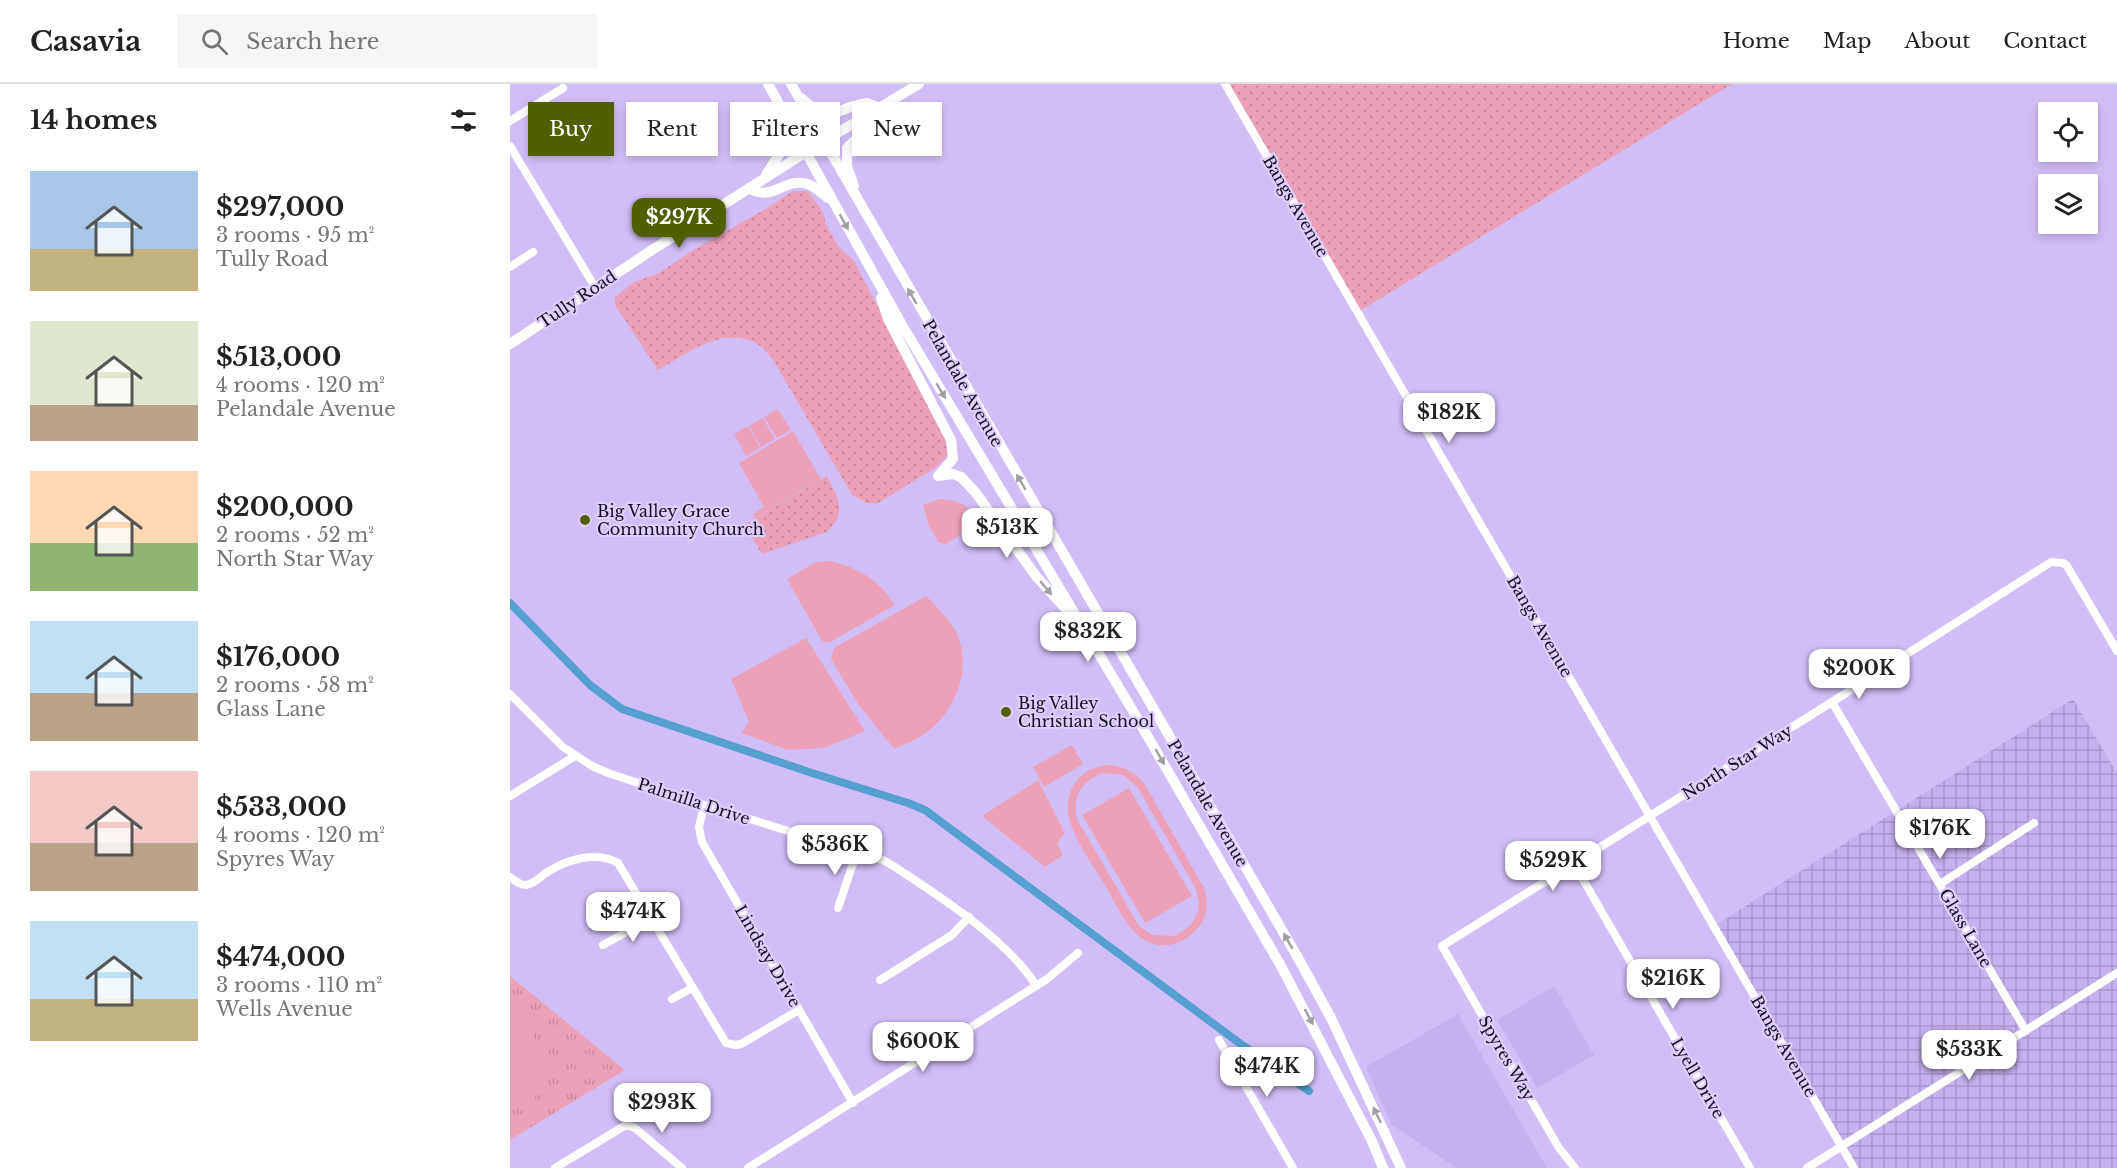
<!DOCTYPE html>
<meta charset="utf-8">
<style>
:root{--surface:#fff;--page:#f6f6f6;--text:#222;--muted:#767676;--line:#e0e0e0;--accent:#4f5f01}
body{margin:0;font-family:"Libre Baskerville",serif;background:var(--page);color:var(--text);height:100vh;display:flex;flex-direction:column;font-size:22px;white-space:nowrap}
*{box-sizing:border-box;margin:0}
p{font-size:20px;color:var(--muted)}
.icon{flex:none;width:33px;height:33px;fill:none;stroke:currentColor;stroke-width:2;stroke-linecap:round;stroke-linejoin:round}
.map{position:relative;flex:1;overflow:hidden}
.drawer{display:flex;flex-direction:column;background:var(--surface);width:510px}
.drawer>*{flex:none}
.top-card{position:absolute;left:18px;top:18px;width:570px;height:54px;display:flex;gap:12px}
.tools{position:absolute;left:1528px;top:18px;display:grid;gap:12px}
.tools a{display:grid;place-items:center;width:60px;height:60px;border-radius:0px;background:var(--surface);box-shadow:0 3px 9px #0003;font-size:30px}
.price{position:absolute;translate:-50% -51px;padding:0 14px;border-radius:12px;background:#fff;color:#222;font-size:20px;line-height:39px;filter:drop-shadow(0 2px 3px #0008)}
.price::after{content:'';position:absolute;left:50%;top:36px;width:18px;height:14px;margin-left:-9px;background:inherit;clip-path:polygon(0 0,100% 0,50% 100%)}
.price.on{background:var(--accent);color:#fff}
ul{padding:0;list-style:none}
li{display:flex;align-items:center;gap:18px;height:150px;padding:0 30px}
li span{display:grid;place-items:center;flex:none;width:168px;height:120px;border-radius:0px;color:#555}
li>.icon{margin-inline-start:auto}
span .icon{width:72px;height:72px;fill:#fffc;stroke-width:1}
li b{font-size:26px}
h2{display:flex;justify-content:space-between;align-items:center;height:72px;padding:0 30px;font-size:26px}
.chip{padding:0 21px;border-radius:0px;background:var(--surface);box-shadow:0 3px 9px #0003;font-size:21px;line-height:54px}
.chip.on{background:var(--accent);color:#fff}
header{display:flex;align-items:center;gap:36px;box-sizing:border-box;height:84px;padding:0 30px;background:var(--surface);border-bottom:2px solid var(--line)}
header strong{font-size:28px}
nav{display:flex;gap:33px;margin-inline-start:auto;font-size:21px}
.search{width:420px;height:54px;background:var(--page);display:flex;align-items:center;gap:15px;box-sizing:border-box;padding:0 21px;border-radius:0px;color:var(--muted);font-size:22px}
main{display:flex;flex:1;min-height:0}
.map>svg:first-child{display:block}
</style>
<header>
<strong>Casavia</strong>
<div class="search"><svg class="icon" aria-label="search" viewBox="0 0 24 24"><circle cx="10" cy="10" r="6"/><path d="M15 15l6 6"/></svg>Search here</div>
<nav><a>Home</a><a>Map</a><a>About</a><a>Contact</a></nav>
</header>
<main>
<section class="drawer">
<h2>14 homes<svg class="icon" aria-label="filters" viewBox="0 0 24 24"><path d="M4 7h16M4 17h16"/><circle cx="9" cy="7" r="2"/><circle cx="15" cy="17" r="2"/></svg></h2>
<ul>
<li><span style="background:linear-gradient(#a9c7e8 65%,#c2b280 0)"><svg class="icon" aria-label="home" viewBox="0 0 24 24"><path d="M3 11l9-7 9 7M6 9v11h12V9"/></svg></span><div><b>$297,000</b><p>3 rooms · 95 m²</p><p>Tully Road</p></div></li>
<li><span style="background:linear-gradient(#dfe7d0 70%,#b9a48a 0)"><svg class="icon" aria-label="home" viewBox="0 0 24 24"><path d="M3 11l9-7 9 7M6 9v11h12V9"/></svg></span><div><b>$513,000</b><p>4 rooms · 120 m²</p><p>Pelandale Avenue</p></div></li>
<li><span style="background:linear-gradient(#ffd9b3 60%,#8fb573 0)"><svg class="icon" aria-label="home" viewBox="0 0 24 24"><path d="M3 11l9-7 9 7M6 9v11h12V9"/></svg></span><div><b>$200,000</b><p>2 rooms · 52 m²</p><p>North Star Way</p></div></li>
<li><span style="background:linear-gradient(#bfe0f5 60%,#b9a48a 0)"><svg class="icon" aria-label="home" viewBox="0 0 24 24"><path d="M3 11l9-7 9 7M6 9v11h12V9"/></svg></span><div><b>$176,000</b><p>2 rooms · 58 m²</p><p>Glass Lane</p></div></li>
<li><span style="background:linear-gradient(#f6c9c9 60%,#b9a48a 0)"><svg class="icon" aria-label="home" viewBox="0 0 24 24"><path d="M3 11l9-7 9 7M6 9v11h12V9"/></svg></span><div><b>$533,000</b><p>4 rooms · 120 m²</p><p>Spyres Way</p></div></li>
<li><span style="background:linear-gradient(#bfe0f5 65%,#c2b280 0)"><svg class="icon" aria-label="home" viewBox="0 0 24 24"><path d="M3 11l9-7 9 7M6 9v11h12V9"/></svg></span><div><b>$474,000</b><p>3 rooms · 110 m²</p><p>Wells Avenue</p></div></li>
</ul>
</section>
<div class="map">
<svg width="1607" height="1084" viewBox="0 0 1607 1084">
<defs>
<pattern id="industrial-grid" width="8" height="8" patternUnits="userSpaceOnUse" patternTransform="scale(1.5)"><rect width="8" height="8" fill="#c6b1ef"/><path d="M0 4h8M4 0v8" fill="none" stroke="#a997cd"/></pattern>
<pattern id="grass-dots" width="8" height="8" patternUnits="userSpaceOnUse" patternTransform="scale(1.5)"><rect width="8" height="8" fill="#eba2b8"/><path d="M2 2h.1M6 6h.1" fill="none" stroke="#c98a9e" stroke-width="1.8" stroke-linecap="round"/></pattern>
<pattern id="park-tufts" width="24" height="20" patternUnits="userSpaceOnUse" patternTransform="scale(1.5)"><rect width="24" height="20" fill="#eba2b8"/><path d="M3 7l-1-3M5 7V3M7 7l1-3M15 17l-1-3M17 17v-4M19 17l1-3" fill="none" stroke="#c98a9e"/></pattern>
</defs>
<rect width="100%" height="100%" fill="#d1bef7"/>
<path fill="#c6b1ef" d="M1044,902L1084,971L1027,1004L987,936Z
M948,930L1037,1084H946L881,1040L856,983Z"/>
<path fill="url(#industrial-grid)" d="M1563,615L1607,689V1084H1345L1204,842Z"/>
<path fill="url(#grass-dots)" d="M714,0H1222L848,228Z
M282,107H298L313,128L316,140L328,162L344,177L437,355L438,371L425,384L368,419H357L342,411L262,274C257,269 251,261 244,258C210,243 177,270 148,286L105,221V213L124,198L149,189L180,168L257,124Z
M317,392C328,415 338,426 317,448L252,470L234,441Z"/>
<path fill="url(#park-tufts)" d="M0,892L115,986L0,1056Z"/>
<path fill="#eba2b8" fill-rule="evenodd" d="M268,325L281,346L267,354L254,333Z
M253,334L265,355L251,363L239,342Z
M238,342L250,364L236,372L224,350Z
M283,347L311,395L245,434L242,431L254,423L229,379Z
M430,415C447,415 458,421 467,435L453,449L436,460L429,459L419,442L413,421Z
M320,477C350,484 368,496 385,521L320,558L312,557L277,495L306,478Z
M416,512C428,524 442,537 448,552C460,584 448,620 424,642C413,653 398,659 384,665L348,620L321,575L324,564Z
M296,554L355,647L314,664L278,666L231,649L239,638L221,595Z
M562,661L573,680L534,703L523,683Z
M601,681C615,683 623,688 633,697L694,804C699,819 698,834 686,846C673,860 654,866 636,857C616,846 605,817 593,798C577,770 542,731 566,698C574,686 586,682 601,681ZM593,689L613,691L628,704L686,805L689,819L688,827L681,841L665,852L643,851L629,842L567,735C562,712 572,697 593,689Z
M528,696L555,749L547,759L553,771L535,783L472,732Z
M619,704L682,812L635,839L572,731Z
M0,925L11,929L37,978L20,1027L0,1020Z"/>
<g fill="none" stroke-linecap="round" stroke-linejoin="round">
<path stroke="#56a0d1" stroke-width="8" d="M0,519L80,601L112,625L302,689L398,719L415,726L728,958L799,1007"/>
<path stroke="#fff" stroke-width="8" d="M715,0L1344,1084
M0,37L53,4
M0,62L85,203
M0,183L23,168
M0,610L53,663L82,682L98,689L194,721L347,768L373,776L385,783C431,813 496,855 526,901
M1322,618L1516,947
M0,712L65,672
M194,721L189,743L192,758L343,1019
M1064,780L1240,1084
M0,793C5,797 10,801 16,801C24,800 30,793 36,789C55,776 87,766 108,779L216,959L226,961L231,960L289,926
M1430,800L1524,739
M328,824L347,768
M93,861L141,834
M370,896L442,851L459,833
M162,915L182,904
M709,956L783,1084
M45,1084L116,1041L125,1044L172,1084
M238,1084L537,895L568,869
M1065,1084L1049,1064L932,862L1322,618L1541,478L1553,479L1557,482L1607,567
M1297,1084L1607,889"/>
<path stroke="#fff" stroke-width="10" d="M258,0L392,241L620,622L771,882L862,1057L873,1084
M281,0L787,872L821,934L891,1084
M291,14C323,43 325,23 357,19L370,24
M256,91L270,69L274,57L266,20
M344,102L337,82V64L365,36L370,25
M239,104C262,118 272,96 293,99C303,100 310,108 318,114
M371,214L378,235L441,356L443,375L428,392
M0,260L142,166L296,68L409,0
M428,392L443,390L451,393L466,409L526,492L561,531"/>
</g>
<defs><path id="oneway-solid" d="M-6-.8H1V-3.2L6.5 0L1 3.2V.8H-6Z" transform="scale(1.5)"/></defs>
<g fill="#a19fa6">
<use href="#oneway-solid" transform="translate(334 138) rotate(61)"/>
<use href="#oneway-solid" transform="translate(402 212) rotate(-120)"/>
<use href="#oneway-solid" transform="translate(431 307) rotate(59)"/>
<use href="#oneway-solid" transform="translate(511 398) rotate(-120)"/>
<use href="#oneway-solid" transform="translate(536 504) rotate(50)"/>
<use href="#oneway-solid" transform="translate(650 673) rotate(60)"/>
<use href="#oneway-solid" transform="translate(778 857) rotate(-120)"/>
<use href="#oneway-solid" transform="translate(799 933) rotate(62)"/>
<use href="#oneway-solid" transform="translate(867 1031) rotate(-116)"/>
</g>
<g fill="#4f5f01" stroke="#ddcefb" stroke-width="2">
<circle cx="75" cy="436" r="6"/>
<circle cx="496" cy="628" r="6"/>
</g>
<g text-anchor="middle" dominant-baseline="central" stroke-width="4.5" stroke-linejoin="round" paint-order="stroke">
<g font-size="16" fill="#150e21" stroke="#ddcefb">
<text transform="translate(786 122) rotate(60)">Bangs Avenue</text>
<text transform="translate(67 215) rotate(-34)">Tully Road</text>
<text transform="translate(453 299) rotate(60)">Pelandale Avenue</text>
<text transform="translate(1030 542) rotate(60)">Bangs Avenue</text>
<text transform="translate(1227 678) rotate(-32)">North Star Way</text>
<text transform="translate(184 717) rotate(18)">Palmilla Drive</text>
<text transform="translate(698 719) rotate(60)">Pelandale Avenue</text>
<text transform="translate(1456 844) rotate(60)">Glass Lane</text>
<text transform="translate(258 872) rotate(60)">Lindsay Drive</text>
<text transform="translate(1274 962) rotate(60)">Bangs Avenue</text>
<text transform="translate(997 974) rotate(60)">Spyres Way</text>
<text transform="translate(1188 994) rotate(60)">Lyell Drive</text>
</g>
<g font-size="16" fill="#150e21" stroke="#ddcefb" text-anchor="start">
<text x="87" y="427">Big Valley Grace<tspan x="87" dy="18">Community Church</tspan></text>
<text x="508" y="619">Big Valley<tspan x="508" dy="18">Christian School</tspan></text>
</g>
</g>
</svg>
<div class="tools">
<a><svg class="icon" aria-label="locate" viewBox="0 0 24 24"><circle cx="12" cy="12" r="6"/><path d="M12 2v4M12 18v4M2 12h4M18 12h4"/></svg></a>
<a><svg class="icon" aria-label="layers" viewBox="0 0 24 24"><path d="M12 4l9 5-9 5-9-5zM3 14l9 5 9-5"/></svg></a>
</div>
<b class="price on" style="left:169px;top:165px">$297K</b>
<b class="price" style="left:939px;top:360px">$182K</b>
<b class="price" style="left:497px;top:475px">$513K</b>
<b class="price" style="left:578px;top:579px">$832K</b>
<b class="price" style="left:1349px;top:616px">$200K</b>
<b class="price" style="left:1430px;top:776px">$176K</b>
<b class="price" style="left:325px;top:792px">$536K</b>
<b class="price" style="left:1043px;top:808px">$529K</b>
<b class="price" style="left:123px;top:859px">$474K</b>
<b class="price" style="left:1163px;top:926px">$216K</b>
<b class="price" style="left:413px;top:989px">$600K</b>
<b class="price" style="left:1459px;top:997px">$533K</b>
<b class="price" style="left:757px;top:1014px">$474K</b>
<b class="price" style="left:152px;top:1050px">$293K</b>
<div class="top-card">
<a class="chip on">Buy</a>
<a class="chip">Rent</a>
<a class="chip">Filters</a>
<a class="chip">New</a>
</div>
</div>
</main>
